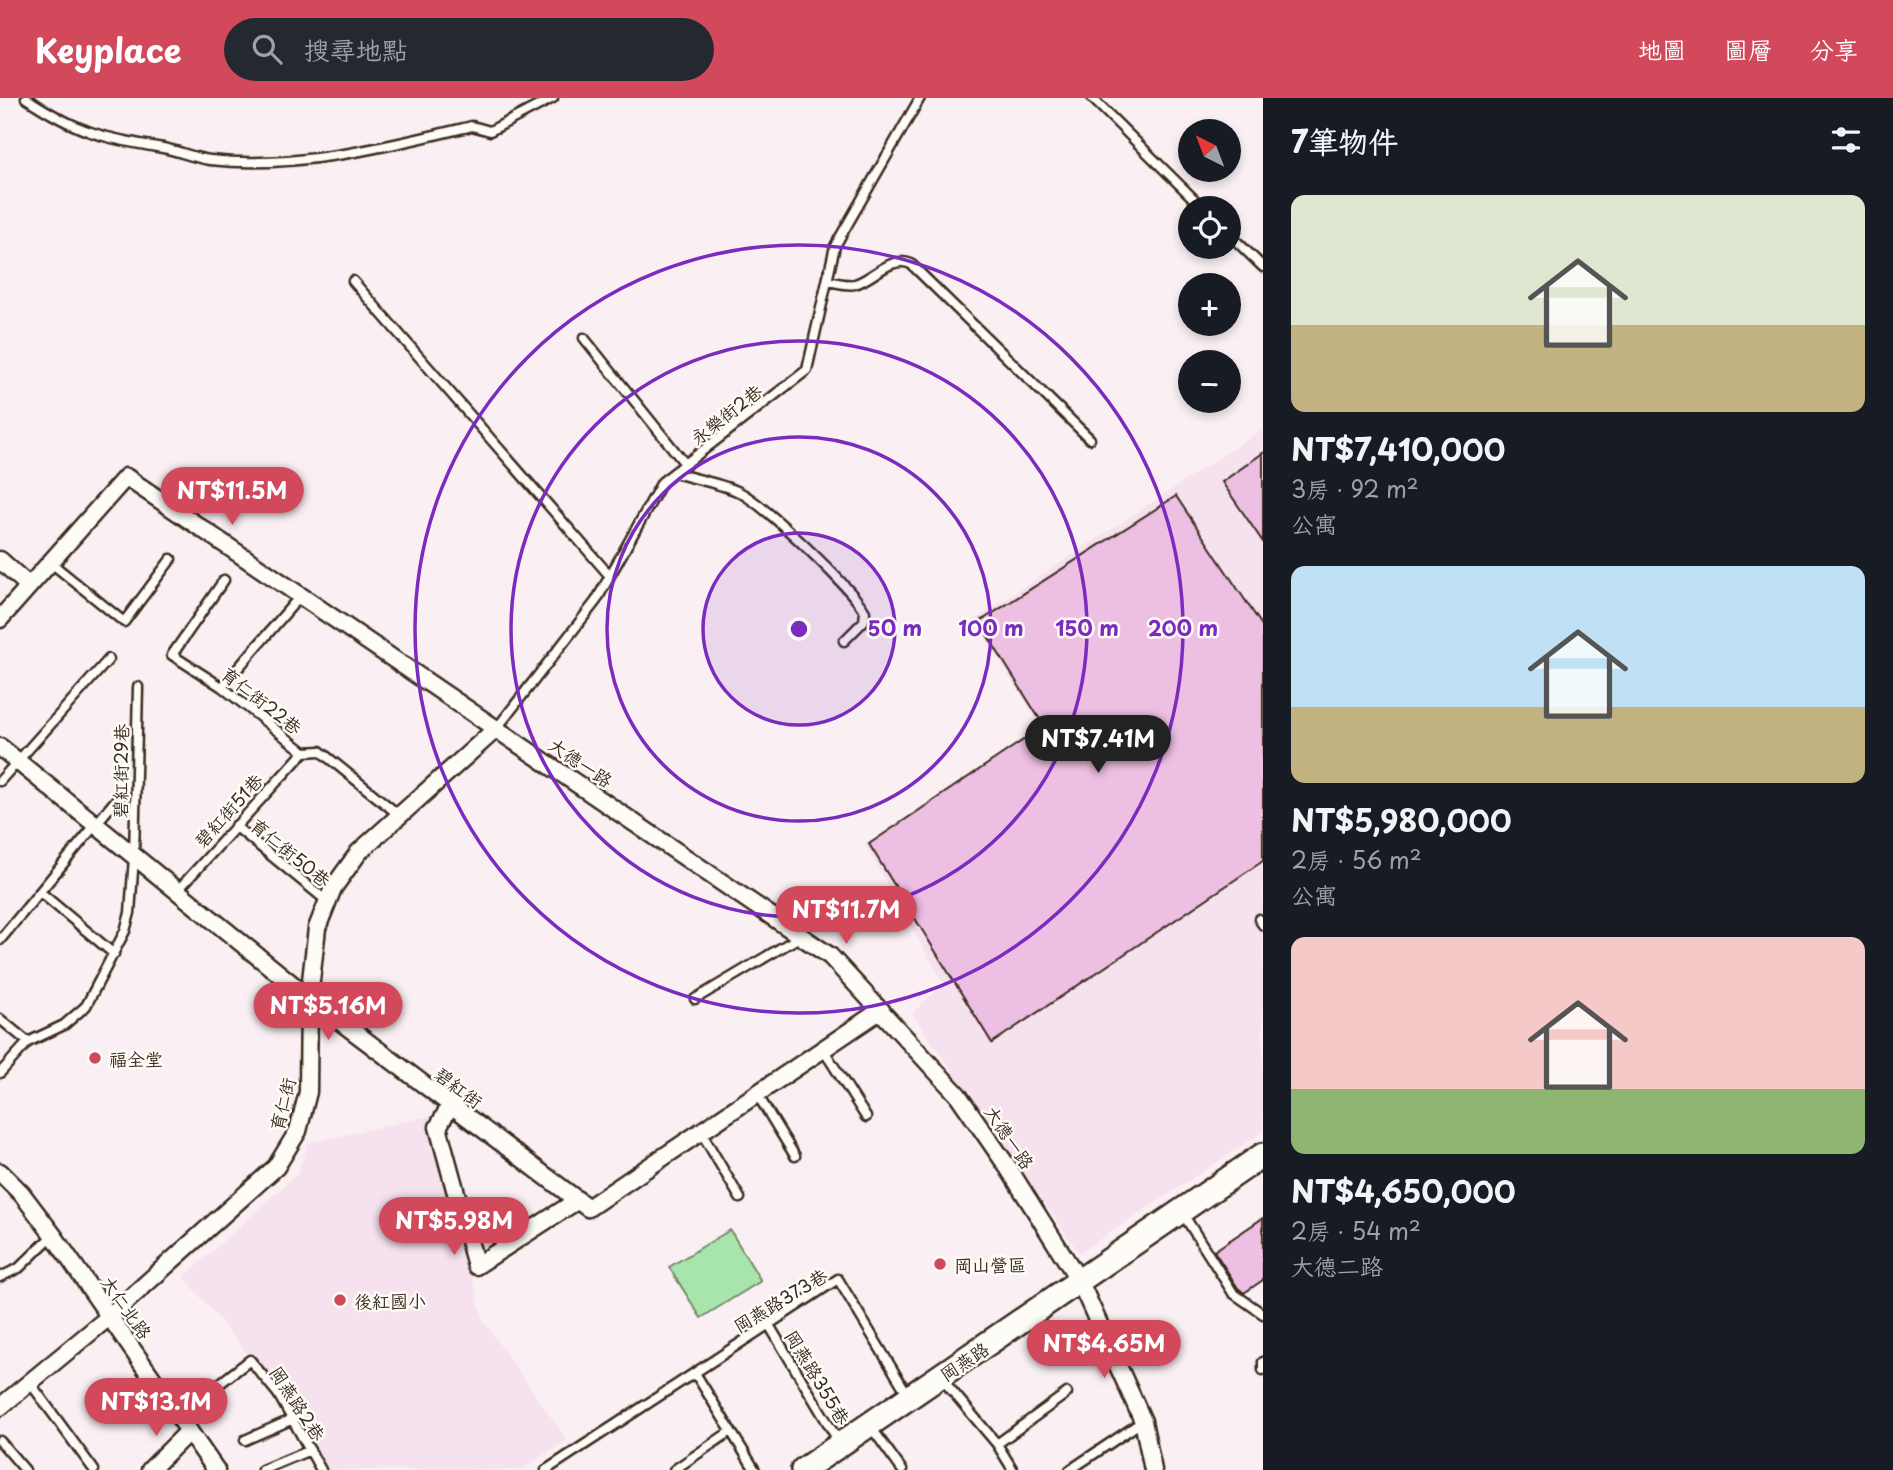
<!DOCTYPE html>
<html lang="zh-TW">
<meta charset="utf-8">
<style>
:root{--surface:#171b24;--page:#242831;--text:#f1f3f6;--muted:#9ea1a6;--accent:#d1495b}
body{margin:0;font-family:"Playpen Sans","LXGW WenKai TC",sans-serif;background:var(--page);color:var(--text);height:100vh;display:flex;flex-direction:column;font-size:26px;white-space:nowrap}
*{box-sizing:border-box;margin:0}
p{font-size:23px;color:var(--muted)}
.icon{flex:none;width:38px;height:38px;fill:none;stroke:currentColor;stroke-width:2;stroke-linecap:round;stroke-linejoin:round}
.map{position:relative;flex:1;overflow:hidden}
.sheet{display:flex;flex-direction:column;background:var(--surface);width:630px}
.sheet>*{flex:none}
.needle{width:46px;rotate:318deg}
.fabs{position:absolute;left:1178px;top:21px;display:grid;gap:14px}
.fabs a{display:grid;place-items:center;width:63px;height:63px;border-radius:50%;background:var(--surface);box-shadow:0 4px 10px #0003;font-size:35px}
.price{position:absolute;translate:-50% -60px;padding:0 16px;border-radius:24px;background:var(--accent);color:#fff;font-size:23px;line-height:46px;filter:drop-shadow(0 2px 4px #0008)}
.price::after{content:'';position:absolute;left:50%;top:42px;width:21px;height:16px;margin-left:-10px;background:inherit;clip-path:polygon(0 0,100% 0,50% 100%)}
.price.on{background:#222;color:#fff}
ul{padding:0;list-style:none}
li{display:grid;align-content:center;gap:14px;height:371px;padding:0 28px}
li span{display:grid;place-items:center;height:217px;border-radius:14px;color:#555}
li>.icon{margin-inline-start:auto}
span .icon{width:126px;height:126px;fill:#fffc;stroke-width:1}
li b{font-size:30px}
h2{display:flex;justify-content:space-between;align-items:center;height:84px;padding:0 28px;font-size:30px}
header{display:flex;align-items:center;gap:42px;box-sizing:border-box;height:98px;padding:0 35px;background:var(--accent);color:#fff}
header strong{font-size:33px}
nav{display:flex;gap:38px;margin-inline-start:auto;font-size:24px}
.search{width:490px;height:63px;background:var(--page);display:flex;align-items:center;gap:18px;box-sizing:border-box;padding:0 24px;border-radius:38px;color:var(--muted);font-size:26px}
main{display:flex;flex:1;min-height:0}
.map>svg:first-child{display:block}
</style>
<header>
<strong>Keyplace</strong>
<div class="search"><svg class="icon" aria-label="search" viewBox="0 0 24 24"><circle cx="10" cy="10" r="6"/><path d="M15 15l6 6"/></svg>搜尋地點</div>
<nav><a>地圖</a><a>圖層</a><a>分享</a></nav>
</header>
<main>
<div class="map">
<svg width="1263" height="1372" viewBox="0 0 1263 1372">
<rect width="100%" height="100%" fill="#faf0f3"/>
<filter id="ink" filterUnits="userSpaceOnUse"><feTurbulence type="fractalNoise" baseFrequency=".0143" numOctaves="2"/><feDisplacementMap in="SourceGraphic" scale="14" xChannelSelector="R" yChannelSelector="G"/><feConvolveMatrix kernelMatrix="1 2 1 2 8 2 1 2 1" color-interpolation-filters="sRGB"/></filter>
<g filter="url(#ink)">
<path fill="#f6e1ee" d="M1263,331V1034L1079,1155L912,915L944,886L865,747L1042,630L974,522Z
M430,1018L484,1224L567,1342L521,1372H317L296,1314L184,1179L298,1075L308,1045Z"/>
<path fill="#a8e5ac" stroke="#728865" stroke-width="2" d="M730,1132L761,1183L701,1220L669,1169Z"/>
<path fill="#edbfe3" stroke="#3b2a1e" stroke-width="2" d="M1263,355V444L1222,384Z
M1176,398L1263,529V763L992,945L869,746L1044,628L979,524Z
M1263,1120V1182L1244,1195L1238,1190L1214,1153Z"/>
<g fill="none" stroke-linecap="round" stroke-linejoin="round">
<defs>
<path id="lane" d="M26,0C78,35 103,40 163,50C179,53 194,60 210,62C296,72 389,48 472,28L490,33L553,0
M1092,0L1203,110
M1228,135L1263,169
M353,183L610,478
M827,183C836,184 846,188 855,186C873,181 891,157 911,166L1090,341
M584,240L686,367
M675,375C695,381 718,385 737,393C762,404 851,489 865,514L864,523L844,543
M50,464L124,524L171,461
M224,482L172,557L222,589L304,654L320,653L399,717
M222,589L301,497
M497,630L596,503L662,384L807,272L835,148L920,0
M0,683L109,561
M235,728L328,804
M177,793L304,654
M40,794L114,856
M1259,821L1263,827
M0,842L120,697
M695,901L801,838
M0,921L28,944
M823,951L866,1019
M0,975L28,944L64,927L86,908L125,833L130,815L134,759L138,589
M757,996L795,1058
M701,1034L740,1100
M1183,1116L1233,1195L1263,1216
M0,1179L19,1170L53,1137
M769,1227L839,1344
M1263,1264V1272
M695,1275L755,1372
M942,1281L997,1346L1013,1372
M31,1286L94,1372
M178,1318L250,1262L278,1296L321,1372
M871,1329L902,1372
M245,1342L293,1321
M0,1343L25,1372
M997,1346L1067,1295
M262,1372L310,1352
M546,1372L838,1181L908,1297
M674,1372L731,1333
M1070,1372L1143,1323"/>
<path id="street" d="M0,462L29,488
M0,521L126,379L830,858L958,997L1007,1068L1080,1184L1143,1323L1153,1372
M0,649L309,900L588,1110L881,912
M451,1006L438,1029L476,1168L578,1102
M0,1074L22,1096L53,1137L216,1372
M0,1309L110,1218L276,1069L298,1033L308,994L309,900L317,830L333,790L359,754L497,630
M150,1372L189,1333"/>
<path id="secondary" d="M803,1372L1263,1057"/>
</defs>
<use href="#lane" stroke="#3b2a1e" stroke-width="13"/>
<use href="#street" stroke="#3b2a1e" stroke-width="21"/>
<use href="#secondary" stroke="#3b2a1e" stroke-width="28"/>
<use href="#lane" stroke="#fdfcf7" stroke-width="8"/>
<use href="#street" stroke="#fdfcf7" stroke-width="16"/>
<use href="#secondary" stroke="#fdfcf7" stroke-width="23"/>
</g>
</g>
<circle cx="799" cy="531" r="96" fill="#7b2cbf" fill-opacity=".12"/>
<g fill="none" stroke="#7b2cbf" stroke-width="3.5">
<circle cx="799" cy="531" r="96"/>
<circle cx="799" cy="531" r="192"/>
<circle cx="799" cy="531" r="288"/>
<circle cx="799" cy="531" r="384"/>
</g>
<g fill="#d1495b" stroke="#fdfcf7" stroke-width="2.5">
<circle cx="95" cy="960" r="7"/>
<circle cx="940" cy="1166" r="7"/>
<circle cx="340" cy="1202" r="7"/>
</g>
<g text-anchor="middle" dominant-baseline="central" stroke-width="5" stroke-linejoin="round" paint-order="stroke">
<g font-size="18" fill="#3b2a1e" stroke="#fdfcf7">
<text transform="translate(726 316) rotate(-38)">永樂街2巷</text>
<text transform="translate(262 602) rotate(38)">育仁街22巷</text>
<text transform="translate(581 664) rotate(34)">大德一路</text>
<text transform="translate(120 673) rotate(-89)">碧紅街29巷</text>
<text transform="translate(228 712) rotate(-48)">碧紅街51巷</text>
<text transform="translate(291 754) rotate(39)">育仁街50巷</text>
<text transform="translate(459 989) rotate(37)">碧紅街</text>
<text transform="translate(282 1006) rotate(-76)">育仁街</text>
<text transform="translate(1010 1039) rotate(56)">大德一路</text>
<text transform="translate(780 1202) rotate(-31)">岡燕路373巷</text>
<text transform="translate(127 1209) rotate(55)">大仁北路</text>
<text transform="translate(964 1263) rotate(-34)">岡燕路</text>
<text transform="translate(818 1279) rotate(59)">岡燕路355巷</text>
<text transform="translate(298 1305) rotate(57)">岡燕路2巷</text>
</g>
<g font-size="18" fill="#3b2a1e" stroke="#fdfcf7" text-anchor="start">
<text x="109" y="960">福全堂</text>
<text x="954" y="1166">岡山營區</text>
<text x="354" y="1202">後紅國小</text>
</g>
</g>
<circle cx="799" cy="531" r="10" fill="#7b2cbf" stroke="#fdfcf7" stroke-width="3.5"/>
<g font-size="21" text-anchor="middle" font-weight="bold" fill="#7b2cbf" stroke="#fdfcf7" stroke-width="5" stroke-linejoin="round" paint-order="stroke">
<text x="895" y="538">50 m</text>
<text x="991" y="538">100 m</text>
<text x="1087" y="538">150 m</text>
<text x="1183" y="538">200 m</text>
</g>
</svg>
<div class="fabs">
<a><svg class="needle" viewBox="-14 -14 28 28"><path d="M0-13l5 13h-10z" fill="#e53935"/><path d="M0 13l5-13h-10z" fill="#9ea1a6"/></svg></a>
<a><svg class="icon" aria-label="locate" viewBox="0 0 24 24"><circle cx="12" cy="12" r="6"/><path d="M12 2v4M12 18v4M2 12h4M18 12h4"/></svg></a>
<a>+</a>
<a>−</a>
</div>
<b class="price" style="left:232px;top:429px">NT$11.5M</b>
<b class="price on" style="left:1098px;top:677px">NT$7.41M</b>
<b class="price" style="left:846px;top:848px">NT$11.7M</b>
<b class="price" style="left:328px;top:944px">NT$5.16M</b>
<b class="price" style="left:454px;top:1159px">NT$5.98M</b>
<b class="price" style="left:1104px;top:1282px">NT$4.65M</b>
<b class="price" style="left:156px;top:1340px">NT$13.1M</b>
</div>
<section class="sheet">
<h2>7筆物件<svg class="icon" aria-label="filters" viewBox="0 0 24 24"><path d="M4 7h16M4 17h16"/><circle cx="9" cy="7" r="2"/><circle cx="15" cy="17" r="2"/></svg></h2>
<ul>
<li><span style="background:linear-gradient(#dfe7d0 60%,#c2b280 0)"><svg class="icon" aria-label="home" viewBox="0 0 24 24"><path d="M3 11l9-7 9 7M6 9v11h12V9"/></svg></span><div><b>NT$7,410,000</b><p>3房 · 92 m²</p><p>公寓</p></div></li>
<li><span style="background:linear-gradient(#bfe0f5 65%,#c2b280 0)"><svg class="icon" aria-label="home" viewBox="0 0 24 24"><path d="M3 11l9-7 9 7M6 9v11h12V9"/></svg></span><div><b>NT$5,980,000</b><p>2房 · 56 m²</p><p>公寓</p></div></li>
<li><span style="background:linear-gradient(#f6c9c9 70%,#8fb573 0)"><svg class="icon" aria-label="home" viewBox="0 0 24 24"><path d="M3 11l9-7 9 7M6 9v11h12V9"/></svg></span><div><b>NT$4,650,000</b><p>2房 · 54 m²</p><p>大德二路</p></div></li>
</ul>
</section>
</main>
